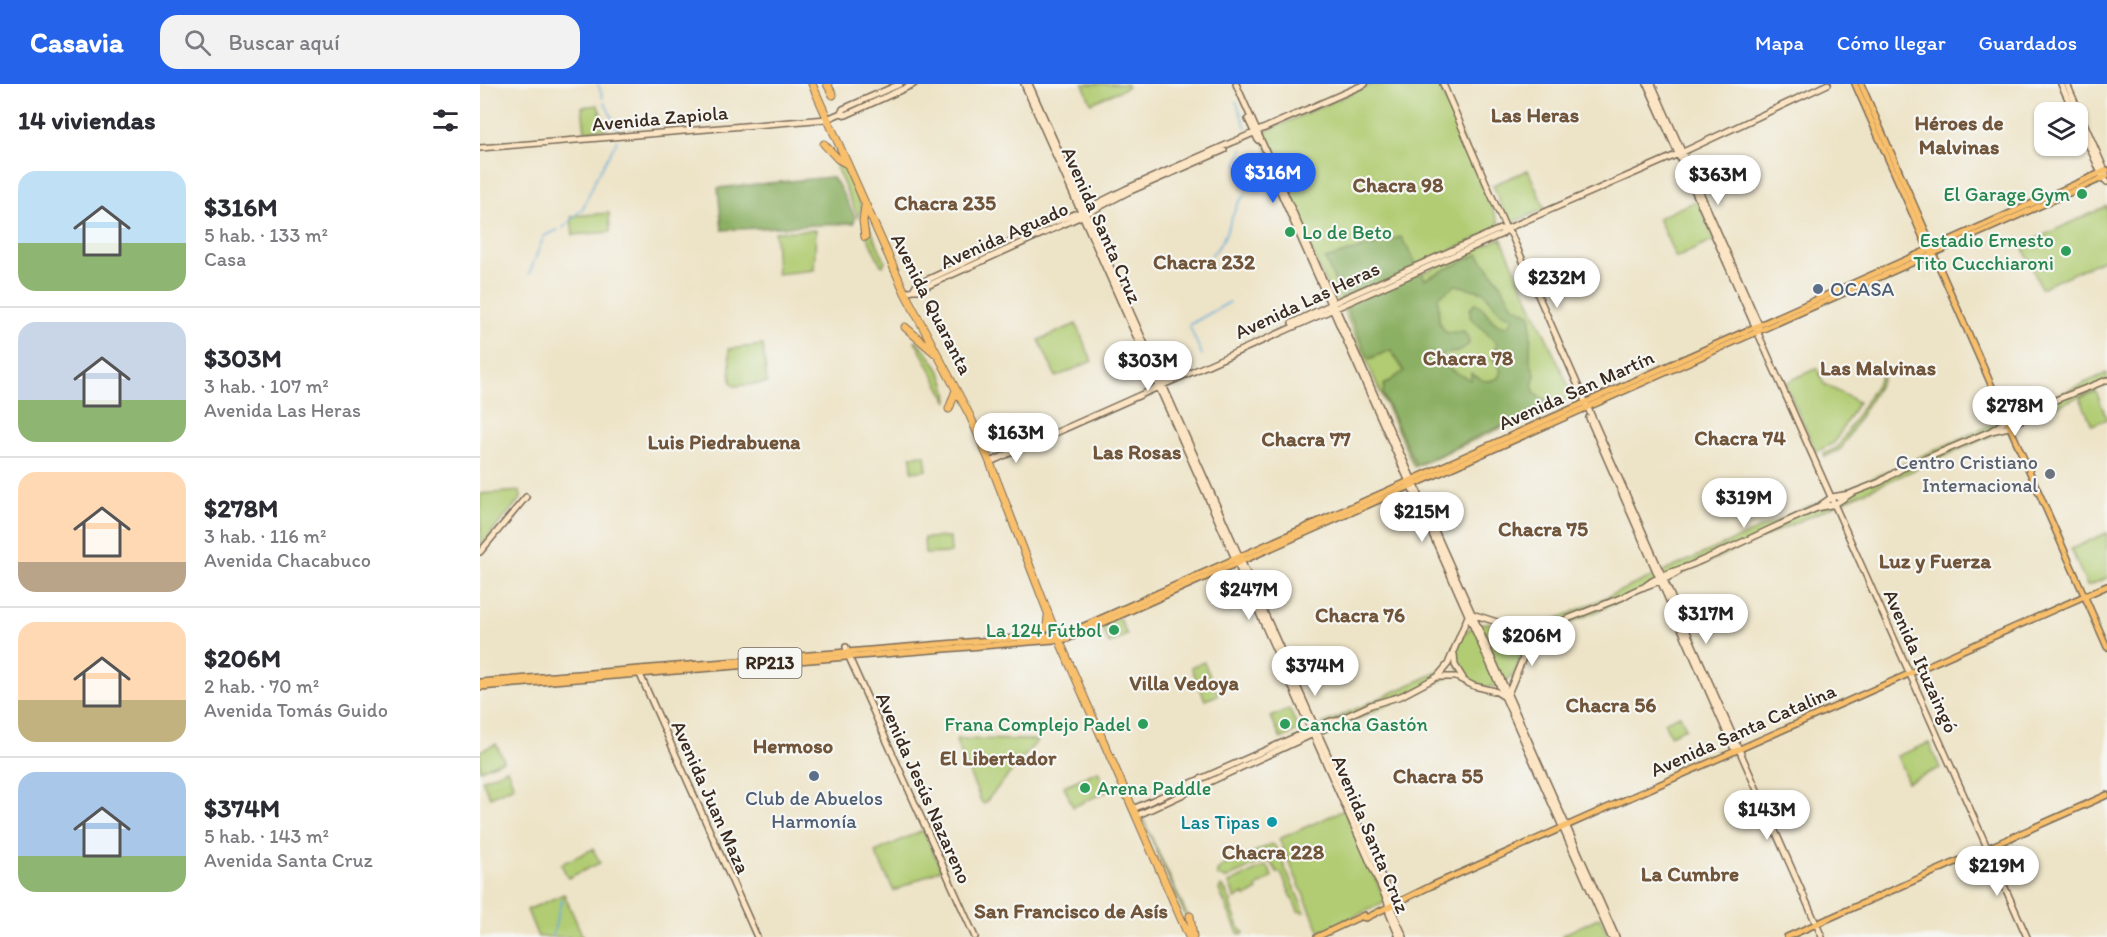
<!DOCTYPE html>
<html lang="es">
<meta charset="utf-8">
<style>
:root{--surface:#fff;--page:#f2f2f3;--text:#2b2b33;--muted:#7c7c81;--line:#e1e1e2;--accent:#2563eb}
body{margin:0;font-family:Itim,sans-serif;background:var(--page);color:var(--text);height:100vh;display:flex;flex-direction:column;font-size:22px;white-space:nowrap}
*{box-sizing:border-box;margin:0}
p{font-size:20px;color:var(--muted)}
.icon{flex:none;width:33px;height:33px;fill:none;stroke:currentColor;stroke-width:2;stroke-linecap:round;stroke-linejoin:round}
.map{position:relative;flex:1;overflow:hidden}
.drawer{display:flex;flex-direction:column;background:var(--surface);width:480px}
.drawer>*{flex:none}
.fabs{position:absolute;left:1554px;top:18px;display:grid;gap:12px}
.fabs a{display:grid;place-items:center;width:54px;height:54px;border-radius:12px;background:var(--surface);box-shadow:0 2px 4px #0004;font-size:30px}
.price{position:absolute;translate:-50% -51px;padding:0 14px;border-radius:21px;background:#fff;color:#222;font-size:20px;line-height:39px;filter:drop-shadow(0 2px 3px #0008)}
.price::after{content:'';position:absolute;left:50%;top:36px;width:18px;height:14px;margin-left:-9px;background:inherit;clip-path:polygon(0 0,100% 0,50% 100%)}
.price.current{background:var(--accent);color:#fff}
ul{padding:0;list-style:none}
li{display:flex;align-items:center;gap:18px;height:150px;padding:0 18px}
li+li{border-top:2px solid var(--line)}
li span{display:grid;place-items:center;flex:none;width:168px;height:120px;border-radius:18px;color:#555}
li>.icon{margin-inline-start:auto}
span .icon{width:72px;height:72px;fill:#fffc;stroke-width:1}
li b{font-size:26px}
h2{display:flex;justify-content:space-between;align-items:center;height:72px;padding:0 18px;font-size:26px}
header{display:flex;align-items:center;gap:36px;box-sizing:border-box;height:84px;padding:0 30px;background:var(--accent);color:#fff}
header strong{font-size:28px}
nav{display:flex;gap:33px;margin-inline-start:auto;font-size:21px}
.search{width:420px;height:54px;background:var(--page);display:flex;align-items:center;gap:15px;box-sizing:border-box;padding:0 21px;border-radius:18px;color:var(--muted);font-size:22px}
main{display:flex;flex:1;min-height:0}
.map>svg:first-child{display:block}
</style>
<header>
<strong>Casavia</strong>
<div class="search"><svg class="icon" aria-label="search" viewBox="0 0 24 24"><circle cx="10" cy="10" r="6"/><path d="M15 15l6 6"/></svg>Buscar aquí</div>
<nav><a>Mapa</a><a>Cómo llegar</a><a>Guardados</a></nav>
</header>
<main>
<section class="drawer">
<h2>14 viviendas<svg class="icon" aria-label="filters" viewBox="0 0 24 24"><path d="M4 7h16M4 17h16"/><circle cx="9" cy="7" r="2"/><circle cx="15" cy="17" r="2"/></svg></h2>
<ul>
<li><span style="background:linear-gradient(#bfe0f5 60%,#8fb573 0)"><svg class="icon" aria-label="home" viewBox="0 0 24 24"><path d="M3 11l9-7 9 7M6 9v11h12V9"/></svg></span><div><b>$316M</b><p>5 hab. · 133 m²</p><p>Casa</p></div></li>
<li><span style="background:linear-gradient(#c9d6e8 65%,#8fb573 0)"><svg class="icon" aria-label="home" viewBox="0 0 24 24"><path d="M3 11l9-7 9 7M6 9v11h12V9"/></svg></span><div><b>$303M</b><p>3 hab. · 107 m²</p><p>Avenida Las Heras</p></div></li>
<li><span style="background:linear-gradient(#ffd9b3 75%,#b9a48a 0)"><svg class="icon" aria-label="home" viewBox="0 0 24 24"><path d="M3 11l9-7 9 7M6 9v11h12V9"/></svg></span><div><b>$278M</b><p>3 hab. · 116 m²</p><p>Avenida Chacabuco</p></div></li>
<li><span style="background:linear-gradient(#ffd9b3 65%,#c2b280 0)"><svg class="icon" aria-label="home" viewBox="0 0 24 24"><path d="M3 11l9-7 9 7M6 9v11h12V9"/></svg></span><div><b>$206M</b><p>2 hab. · 70 m²</p><p>Avenida Tomás Guido</p></div></li>
<li><span style="background:linear-gradient(#a9c7e8 70%,#8fb573 0)"><svg class="icon" aria-label="home" viewBox="0 0 24 24"><path d="M3 11l9-7 9 7M6 9v11h12V9"/></svg></span><div><b>$374M</b><p>5 hab. · 143 m²</p><p>Avenida Santa Cruz</p></div></li>
</ul>
</section>
<div class="map">
<svg width="1627" height="853" viewBox="0 0 1627 853">
<rect width="100%" height="100%" fill="#f6f6f2"/>
<filter id="ink" filterUnits="userSpaceOnUse"><feTurbulence type="fractalNoise" baseFrequency=".0167" numOctaves="2"/><feDisplacementMap in="SourceGraphic" scale="12" xChannelSelector="R" yChannelSelector="G"/><feConvolveMatrix kernelMatrix="1 2 1 2 8 2 1 2 1" color-interpolation-filters="sRGB"/></filter>
<filter id="wash" filterUnits="userSpaceOnUse"><feTurbulence type="fractalNoise" baseFrequency=".008" numOctaves="4" result="noise"/><feDisplacementMap in="SourceGraphic" scale="24" xChannelSelector="R" yChannelSelector="G"/><feGaussianBlur stdDeviation="1.35" result="paint"/><feColorMatrix in="noise" values="0 0 0 0 0 0 0 0 0 0 0 0 0 0 0 0 0 1.4 0 .05"/><feComposite in="paint" operator="in"/></filter>
<g filter="url(#wash)">
<rect width="100%" height="100%" fill="#ede3c6"/>
<path fill="#b1cc72" stroke="#767b48" stroke-width="1.5" d="M603,0H646L648,3L611,19Z
M892,0H958L1021,144L854,218L780,50Z
M118,21L126,45L105,47L102,23Z
M359,79L363,82L382,124L378,133L356,83Z
M1048,86L1065,125L1029,140L1013,101Z
M1217,116L1235,156L1196,174L1178,134Z
M1627,122V174L1561,204L1542,161Z
M129,129L130,148L93,151L91,132Z
M386,135L405,177L403,182L401,181L386,150Z
M336,146L334,186L297,190L295,148Z
M1021,154L1093,312L934,383L863,225Z
M596,240L612,277L576,293L559,256Z
M436,256C453,275 467,291 468,318L435,257Z
M283,261L287,299L254,302L251,298L249,265Z
M1337,284L1344,300L1378,318L1354,359L1336,368L1305,299Z
M1627,289V300L1050,557L1043,550L1178,490L1108,326L1180,489Z
M1401,292L1403,294L1361,365L1345,373L1344,370L1358,363Z
M1616,307L1627,335L1612,341L1600,314Z
M445,371L447,386L432,388L431,372Z
M40,407L41,414L1,461L0,410Z
M1627,449V494L1607,502L1591,465Z
M470,453L471,469L445,470L444,454Z
M637,534L640,535L647,551L629,560L621,542Z
M976 571a32 32 0 1 1 64 0a32 32 0 1 1-64 0Z
M724,578L738,611L725,616L711,583Z
M965,585L971,592L846,649L842,640Z
M809,625L819,646L801,655L791,633Z
M1200,631L1206,644L1190,651L1184,638Z
M477,655L558,656L504,720L501,717L476,657Z
M1449,659L1460,684L1428,698L1417,672Z
M16,660L24,676L0,686V667Z
M27,685L34,702L10,713L2,696Z
M618,687L628,707L593,723L584,702Z
M864,726L906,818L840,848L799,755Z
M663,735L708,833L711,845L663,736Z
M443,746L461,785L414,807L395,768Z
M792,760L795,762L825,828L818,827L801,789H797C794,782 791,777 784,777L745,795L738,792L737,788L742,782Z
M113,765L120,779L88,794L81,780Z
M785,782L789,784L792,793L777,803L778,806L766,813L764,810L755,815L749,799Z
M741,802L744,804L751,818L750,821L761,847L764,848L762,851L758,849L739,806Z
M84,810L103,853H58L47,826Z
M1120,833L1129,853H1083L1082,851Z"/>
<path fill="#8cb064" stroke="#646d41" stroke-width="1.5" fill-rule="evenodd" d="M351,93L357,99L375,133L374,139L242,146L238,104Z
M921,153L945,195L998,170L1022,202L1032,221L1051,231L1050,276L1055,291L1052,302L1056,311L1075,320C1054,333 1032,338 1009,347C984,357 961,372 936,381L903,311L904,301L924,287L911,266L889,275L845,175ZM976,201L1004,208L1019,227L1034,234L1028,242C1008,243 1010,225 995,219L990,225V233L1017,259L1012,274L1021,287L1018,294C1007,300 1001,296 991,289V296C978,289 961,286 963,270L978,268L989,260L988,253L983,247L967,249C955,238 960,227 958,213Z"/>
<g fill="none" stroke-linecap="round" stroke-linejoin="round">
<path stroke="#61aad9" stroke-width="1.5" d="M118,0L123,14
M756,17L766,44
M125,19L140,50
M764,64L757,78L768,102L767,106
M765,96L774,103
M779,106L794,100L800,115
M83,144L103,124L117,92L137,57
M731,171C750,156 751,120 766,111
M49,190L64,152L78,146
M722,271L709,241L750,218
M73,853C75,843 78,823 83,815"/>
</g>
</g>
<g filter="url(#ink)">
<g fill="none" stroke-linecap="round" stroke-linejoin="round">
<defs>
<path id="secondary" d="M544,0L908,819L909,829L919,853
M549,0L911,813L913,828L924,853
M756,0L1136,853
M963,0L1027,147
M1167,0L1547,853
M1172,0L1279,241L1278,245
M1581,0L1594,28
M1587,0L1626,89
M361,29L363,25L420,0
M768,35L778,56
M1598,37L1623,94L1627,98
M0,64L347,35L361,29L366,31L434,0
M791,87L1131,853
M1026,145L1031,150L1342,853
M433,206H438L606,130L648,108L744,66
M425,209L433,206L436,201L557,145L602,127L646,105L885,0
M812,239L860,216L1020,145H1026
M1109,334L1246,647L1253,663L1258,665
M1512,346L1529,335L1544,332
M510,378L1022,150L1026,145L1203,68L1348,0
M1338,423L1352,413L1370,410
M0,468L46,413
M1164,503C1180,489 1199,487 1218,478C1258,461 1297,441 1337,424L1355,420L1372,409L1400,398L1421,385L1511,347L1529,343L1573,317L1627,296
M992,530L1020,539L1037,548L1052,549L1143,513C1160,501 1181,500 1198,488
M1032,547L1041,561L1042,572
M366,563L368,571L495,853
M974,570L975,581L983,594
M158,586L277,853
M958,592L968,580L988,532
M1028,610L1050,557L1060,547
M653,725L851,637H856
M656,732L844,645L853,642L856,637L891,621L921,612L957,593H976L994,602L1015,607L1023,612"/>
<path id="primary" d="M1375,0L1448,165L1453,169L1627,563
M1381,0L1453,164
M0,598L586,550L1627,86
M0,603L587,555L1627,92
M882,833L886,834L951,802L1627,502
M837,853L884,831
M1307,853L1627,711"/>
<path id="highway" d="M332,0L425,209L490,332L509,376L573,542L709,853
M347,0L353,11
M344,60L358,75L367,80
M385,153L383,137L385,122
M425,243L455,269
M469,325L476,306
M560,549L567,543L568,532
M710,832L713,853"/>
</defs>
<use href="#secondary" stroke="#796b59" stroke-width="8"/>
<use href="#primary" stroke="#796b59" stroke-width="8"/>
<use href="#highway" stroke="#796b59" stroke-width="9"/>
<use href="#secondary" stroke="#fce5c4" stroke-width="5"/>
<use href="#primary" stroke="#f8bf6c" stroke-width="5"/>
<use href="#highway" stroke="#f8bf6c" stroke-width="7"/>
</g>
</g>
<g fill="#2e9e5b" stroke="#f6f6f2" stroke-width="2">
<circle cx="1602" cy="110" r="6"/>
<circle cx="810" cy="148" r="6"/>
<circle cx="1586" cy="167" r="6"/>
<circle cx="634" cy="546" r="6"/>
<circle cx="663" cy="640" r="6"/>
<circle cx="805" cy="640" r="6"/>
<circle cx="605" cy="704" r="6"/>
</g>
<g fill="#5c6f8a" stroke="#f6f6f2" stroke-width="2">
<circle cx="1338" cy="205" r="6"/>
<circle cx="334" cy="692" r="6"/>
</g>
<circle fill="#6b7280" stroke="#f6f6f2" stroke-width="2" cx="1570" cy="390" r="6"/>
<circle fill="#0f9aa8" stroke="#f6f6f2" stroke-width="2" cx="792" cy="738" r="6"/>
<g text-anchor="middle" dominant-baseline="central" stroke-width="4.5" stroke-linejoin="round" paint-order="stroke">
<rect fill="#f6f6f2" stroke="#73675e" stroke-width="1.5" x="258.5" y="564" width="63" height="30" rx="4.5"/>
<g font-size="18" font-weight="bold" fill="#3b2a1e">
<text x="290" y="579">RP213</text>
</g>
<g font-size="20" fill="#3b2a1e" stroke="#f6f6f2">
<text transform="translate(180 34) rotate(-5)">Avenida Zapiola</text>
<text transform="translate(622 141) rotate(66)">Avenida Santa Cruz</text>
<text transform="translate(524 151) rotate(-24)">Avenida Aguado</text>
<text transform="translate(827 216) rotate(-25)">Avenida Las Heras</text>
<text transform="translate(452 220) rotate(63)">Avenida Quaranta</text>
<text transform="translate(1096 306) rotate(-24)">Avenida San Martín</text>
<text transform="translate(1441 577) rotate(66)">Avenida Ituzaingó</text>
<text transform="translate(1263 646) rotate(-24)">Avenida Santa Catalina</text>
<text transform="translate(444 704) rotate(66)">Avenida Jesús Nazareno</text>
<text transform="translate(231 713) rotate(66)">Avenida Juan Maza</text>
<text transform="translate(891 750) rotate(67)">Avenida Santa Cruz</text>
</g>
<g font-size="20" fill="#27864d" stroke="#f6f6f2" text-anchor="end">
<text x="1590" y="110">El Garage Gym</text>
<text x="822" y="148" text-anchor="start">Lo de Beto</text>
<text x="1574" y="156">Estadio Ernesto<tspan x="1574" dy="23">Tito Cucchiaroni</tspan></text>
<text x="622" y="546">La 124 Fútbol</text>
<text x="651" y="640">Frana Complejo Padel</text>
<text x="817" y="640" text-anchor="start">Cancha Gastón</text>
<text x="617" y="704" text-anchor="start">Arena Paddle</text>
</g>
<g font-size="20" fill="#4e5e75" stroke="#f6f6f2" text-anchor="start">
<text x="1350" y="205">OCASA</text>
<text x="334" y="714" text-anchor="middle">Club de Abuelos<tspan x="334" dy="23">Harmonía</tspan></text>
</g>
<g font-size="20" fill="#5b616d" stroke="#f6f6f2" text-anchor="end">
<text x="1558" y="378">Centro Cristiano<tspan x="1558" dy="23">Internacional</tspan></text>
</g>
<g font-size="20" fill="#0d838f" stroke="#f6f6f2" text-anchor="end">
<text x="780" y="738">Las Tipas</text>
</g>
<g font-size="21" font-weight="bold" fill="#70553b" stroke="#f6f6f2">
<text x="1055" y="30">Las Heras</text>
<text x="1479" y="38">Héroes de<tspan x="1479" dy="24">Malvinas</tspan></text>
<text x="918" y="100">Chacra 98</text>
<text x="465" y="118">Chacra 235</text>
<text x="724" y="177">Chacra 232</text>
<text x="988" y="273">Chacra 78</text>
<text x="1398" y="283">Las Malvinas</text>
<text x="1260" y="353">Chacra 74</text>
<text x="826" y="354">Chacra 77</text>
<text x="244" y="357">Luis Piedrabuena</text>
<text x="657" y="367">Las Rosas</text>
<text x="1063" y="444">Chacra 75</text>
<text x="1455" y="476">Luz y Fuerza</text>
<text x="880" y="530">Chacra 76</text>
<text x="704" y="598">Villa Vedoya</text>
<text x="1131" y="620">Chacra 56</text>
<text x="313" y="661">Hermoso</text>
<text x="518" y="673">El Libertador</text>
<text x="958" y="691">Chacra 55</text>
<text x="793" y="767">Chacra 228</text>
<text x="1210" y="789">La Cumbre</text>
<text x="591" y="826">San Francisco de Asís</text>
</g>
</g>
</svg>
<div class="fabs">
<a><svg class="icon" aria-label="layers" viewBox="0 0 24 24"><path d="M12 4l9 5-9 5-9-5zM3 14l9 5 9-5"/></svg></a>
</div>
<b class="price current" style="left:793px;top:120px">$316M</b>
<b class="price" style="left:1238px;top:122px">$363M</b>
<b class="price" style="left:1077px;top:225px">$232M</b>
<b class="price" style="left:668px;top:308px">$303M</b>
<b class="price" style="left:1535px;top:353px">$278M</b>
<b class="price" style="left:536px;top:380px">$163M</b>
<b class="price" style="left:1264px;top:445px">$319M</b>
<b class="price" style="left:942px;top:459px">$215M</b>
<b class="price" style="left:769px;top:537px">$247M</b>
<b class="price" style="left:1226px;top:561px">$317M</b>
<b class="price" style="left:1052px;top:583px">$206M</b>
<b class="price" style="left:835px;top:613px">$374M</b>
<b class="price" style="left:1287px;top:757px">$143M</b>
<b class="price" style="left:1517px;top:813px">$219M</b>
</div>
</main>
